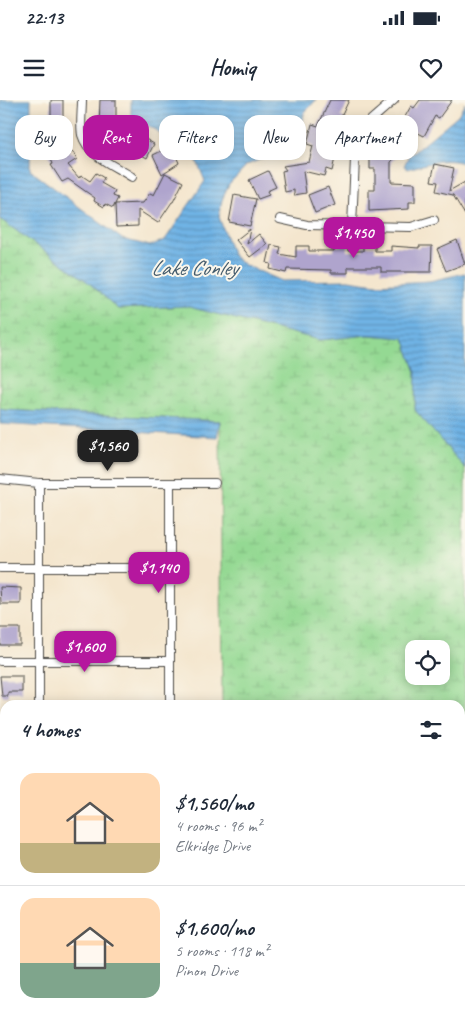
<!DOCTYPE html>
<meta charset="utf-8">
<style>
:root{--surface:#fff;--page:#f2f2f3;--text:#1f2937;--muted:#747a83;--line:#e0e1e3;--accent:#b5179e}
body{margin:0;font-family:Caveat,sans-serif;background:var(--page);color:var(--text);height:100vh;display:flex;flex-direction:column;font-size:19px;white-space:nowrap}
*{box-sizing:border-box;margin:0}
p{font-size:16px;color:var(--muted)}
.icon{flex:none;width:28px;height:28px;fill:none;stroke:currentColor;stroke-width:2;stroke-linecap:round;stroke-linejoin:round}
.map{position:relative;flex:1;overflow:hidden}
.details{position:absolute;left:0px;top:600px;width:465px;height:320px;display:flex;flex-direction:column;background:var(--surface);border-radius:15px 15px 0 0;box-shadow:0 2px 12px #0003}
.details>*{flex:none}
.hud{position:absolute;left:15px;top:15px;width:435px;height:45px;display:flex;gap:10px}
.controls{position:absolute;left:405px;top:540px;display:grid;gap:10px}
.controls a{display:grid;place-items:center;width:45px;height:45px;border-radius:10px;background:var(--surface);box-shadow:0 2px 12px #0003;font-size:25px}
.price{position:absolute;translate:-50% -42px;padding:0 11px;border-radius:10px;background:var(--accent);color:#fff;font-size:16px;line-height:32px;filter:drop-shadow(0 1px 2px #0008)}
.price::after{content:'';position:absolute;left:50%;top:30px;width:15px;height:11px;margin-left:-8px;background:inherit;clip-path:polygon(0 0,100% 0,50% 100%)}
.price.selected{background:#222;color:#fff}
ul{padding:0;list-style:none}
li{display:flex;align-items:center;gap:15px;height:125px;padding:0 20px}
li+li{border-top:1px solid var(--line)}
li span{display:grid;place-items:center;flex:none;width:140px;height:100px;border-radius:15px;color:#555}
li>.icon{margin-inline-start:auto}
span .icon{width:60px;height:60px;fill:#fffc;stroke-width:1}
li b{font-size:21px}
h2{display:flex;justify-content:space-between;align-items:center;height:60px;padding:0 20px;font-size:21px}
.tag{padding:0 18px;border-radius:15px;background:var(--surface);box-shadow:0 2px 12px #0003;font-size:18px;line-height:45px}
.tag.selected{background:var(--accent);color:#fff}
.status{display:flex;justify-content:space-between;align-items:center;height:35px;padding:0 25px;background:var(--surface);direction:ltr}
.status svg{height:14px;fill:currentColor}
header{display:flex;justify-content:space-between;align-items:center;height:65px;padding:0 20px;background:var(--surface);font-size:22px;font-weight:600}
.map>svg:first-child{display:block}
</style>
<div class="status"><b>22:13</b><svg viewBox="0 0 49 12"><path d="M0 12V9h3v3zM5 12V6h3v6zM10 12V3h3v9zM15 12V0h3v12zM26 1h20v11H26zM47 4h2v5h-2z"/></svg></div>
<header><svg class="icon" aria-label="menu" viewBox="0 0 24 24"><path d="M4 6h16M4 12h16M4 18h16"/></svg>Homiq<svg class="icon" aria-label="heart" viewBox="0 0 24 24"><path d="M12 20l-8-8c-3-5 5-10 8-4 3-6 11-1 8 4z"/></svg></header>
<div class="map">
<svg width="465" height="920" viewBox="0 0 465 920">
<defs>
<pattern id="wetland-marsh" width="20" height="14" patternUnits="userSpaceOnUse" patternTransform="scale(1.25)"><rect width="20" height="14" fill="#94d993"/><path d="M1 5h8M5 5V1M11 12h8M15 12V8" fill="none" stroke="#80ba7f"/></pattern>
<pattern id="water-rules" width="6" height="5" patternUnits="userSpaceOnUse" patternTransform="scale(1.25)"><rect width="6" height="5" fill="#70b3e5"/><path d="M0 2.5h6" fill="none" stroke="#5c92ba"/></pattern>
</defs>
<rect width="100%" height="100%" fill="#fbf7ec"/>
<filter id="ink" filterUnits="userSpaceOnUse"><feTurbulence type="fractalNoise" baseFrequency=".02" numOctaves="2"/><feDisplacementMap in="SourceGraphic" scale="10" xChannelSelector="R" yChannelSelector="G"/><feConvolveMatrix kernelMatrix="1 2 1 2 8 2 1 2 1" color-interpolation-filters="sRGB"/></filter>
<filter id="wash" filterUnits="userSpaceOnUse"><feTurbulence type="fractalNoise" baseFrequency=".0096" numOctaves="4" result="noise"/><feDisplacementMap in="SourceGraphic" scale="20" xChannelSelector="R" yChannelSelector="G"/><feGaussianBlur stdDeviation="1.12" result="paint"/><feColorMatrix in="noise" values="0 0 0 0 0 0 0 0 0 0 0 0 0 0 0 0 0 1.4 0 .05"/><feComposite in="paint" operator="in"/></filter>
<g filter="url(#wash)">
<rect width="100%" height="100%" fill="#f4e6ce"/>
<path fill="url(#wetland-marsh)" stroke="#60825f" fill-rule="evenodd" d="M0,119L88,182L118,209L185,206L320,240L368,235L404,238L416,272L415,310L465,368V920H224V915H460V605H222L220,321L4,310L0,308ZM414,549H441V576H414Z"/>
<path fill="url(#water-rules)" stroke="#4e6f88" d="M0,0H31L30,70L122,139L150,146L165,140L205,81L194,54L131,15V0H316L304,13L299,55L269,56L247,65L229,84L222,100L219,117L233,156L245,165L282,181L348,180L377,184L430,181L465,173V368L415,310L416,272L404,238L368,235L320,240L185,206L118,209L88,182L0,119Z
M465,3V64C446,56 427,64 408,69L404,66L408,57L458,15Z
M0,308L4,310L220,321L217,337L0,324Z"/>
<g id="blocks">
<path fill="#afa4cd" d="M51,0H63V26H47V19H51Z
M100,0H116V26L118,23L143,41L144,38L154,44L147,58L126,46L122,52L113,46L116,43L108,38L115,27H99Z
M330,0H349L341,17L344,18L340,27L335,25L331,40L334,41L330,56L335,58L332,71L326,69L324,76L303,71L306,93L294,95V90L285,92L282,71L286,70L283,66L309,62L313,46L307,44L312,24L318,26Z
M420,0H452L439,18L435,16L424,36L401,24L411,6L414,8Z
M392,24L410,43L391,62V82L415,83V102H409V109L369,111V90H375V69H370V56H395L373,32L385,37L383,33Z
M62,32L71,53L73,52L77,59L68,65L79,78L81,75L90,81L96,73L104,78L101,83L115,91L113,96L118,98L113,108L105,104L104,107L94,101L95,98L68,79L62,82L51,65L53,64L43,40Z
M172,46L179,63L162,74L153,55Z
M435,64L454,68L449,91L465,82V115L453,95L436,91L438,82L431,81Z
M268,71L276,87L267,91L269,95L258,99L249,80Z
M165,73L183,82L173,102H172L158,123L138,110V126L116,127L115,104L143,103L150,93L154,95Z
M328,87L335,105L315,113L308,95Z
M234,95L256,99L250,126L229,122Z
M250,129L247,144L259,134L267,144L250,157L236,140Z
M457,140L465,164L446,171L437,149Z
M271,145L281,147L279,154L296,157V146H309V151H334L335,146H348V151H363V146H375V151H391V146L419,148V146H432L431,172H381V167H348V173H331V170L287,169L286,173L270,169L271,164L267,163Z
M0,487L21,488V504H1Z
M0,528H20V545H0Z
M0,576H22V592H8V596H2Z"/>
</g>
</g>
<g filter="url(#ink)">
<use href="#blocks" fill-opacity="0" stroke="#494743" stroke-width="1"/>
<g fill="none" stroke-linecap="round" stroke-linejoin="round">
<defs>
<path id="street" d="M82,0C82,11 80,25 82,35C88,56 115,66 132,77
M280,119L307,125L411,127L434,120
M352,126L356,36L363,27L394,0
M0,379L39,383H215
M0,468H170
M0,561H170
M39,605V383
M170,605V383
M0,652H5
M0,741H5
M0,830H5
M0,918L208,920"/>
</defs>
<use href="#street" stroke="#494743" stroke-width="10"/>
<use href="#street" stroke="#fff" stroke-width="8"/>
</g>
</g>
<g text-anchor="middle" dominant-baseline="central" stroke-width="4" stroke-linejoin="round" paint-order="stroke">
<g font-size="22" font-style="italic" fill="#435b6c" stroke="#fbf7ec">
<text x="194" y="168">Lake Conley</text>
</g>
</g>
</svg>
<div class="controls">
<a><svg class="icon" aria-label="locate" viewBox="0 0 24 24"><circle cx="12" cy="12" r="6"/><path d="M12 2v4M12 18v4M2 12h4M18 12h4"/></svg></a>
</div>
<b class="price" style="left:354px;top:159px">$1,450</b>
<b class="price selected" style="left:108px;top:372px">$1,560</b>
<b class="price" style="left:159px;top:494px">$1,140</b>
<b class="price" style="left:85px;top:573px">$1,600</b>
<div class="hud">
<a class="tag">Buy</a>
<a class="tag selected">Rent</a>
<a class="tag">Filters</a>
<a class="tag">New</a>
<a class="tag">Apartment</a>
</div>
<section class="details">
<h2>4 homes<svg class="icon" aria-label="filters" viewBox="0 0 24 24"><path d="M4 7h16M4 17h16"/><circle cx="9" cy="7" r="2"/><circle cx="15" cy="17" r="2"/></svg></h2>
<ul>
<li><span style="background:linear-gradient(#ffd9b3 70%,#c2b280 0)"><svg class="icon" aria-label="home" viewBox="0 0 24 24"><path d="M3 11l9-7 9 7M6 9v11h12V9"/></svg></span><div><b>$1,560/mo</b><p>4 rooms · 96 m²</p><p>Elkridge Drive</p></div></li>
<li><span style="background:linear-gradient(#ffd9b3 65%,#7fa58c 0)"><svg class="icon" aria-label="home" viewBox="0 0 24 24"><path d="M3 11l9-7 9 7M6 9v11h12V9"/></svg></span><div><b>$1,600/mo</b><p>5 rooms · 118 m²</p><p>Pinon Drive</p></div></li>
</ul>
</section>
</div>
